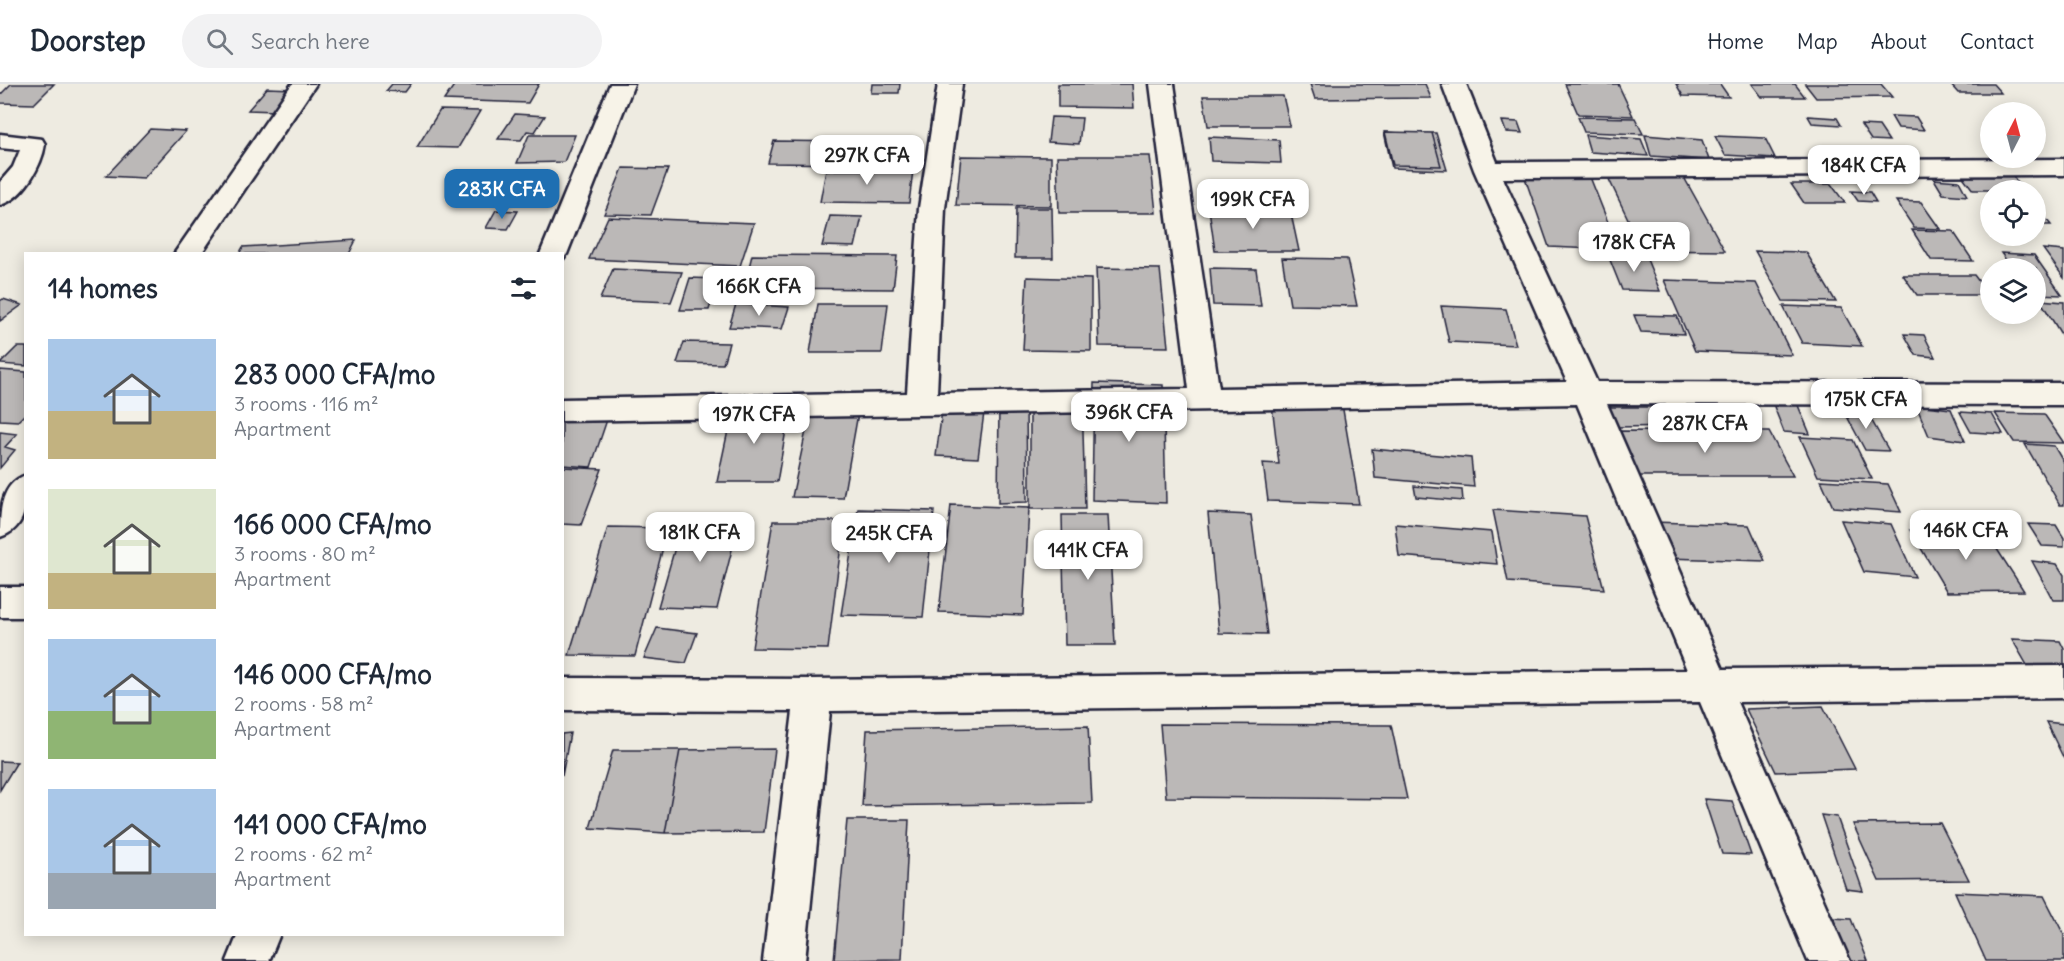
<!DOCTYPE html>
<meta charset="utf-8">
<style>
:root{--surface:#fff;--page:#f2f2f3;--text:#1f2937;--muted:#747a83;--line:#e0e1e3;--accent:#1f6fb2}
body{margin:0;font-family:Delius,sans-serif;background:var(--page);color:var(--text);height:100vh;display:flex;flex-direction:column;font-size:22px;white-space:nowrap}
*{box-sizing:border-box;margin:0}
p{font-size:20px;color:var(--muted)}
.icon{flex:none;width:33px;height:33px;fill:none;stroke:currentColor;stroke-width:2;stroke-linecap:round;stroke-linejoin:round}
.map{position:relative;flex:1;overflow:hidden}
.details{position:absolute;left:24px;top:168px;width:540px;height:684px;display:flex;flex-direction:column;background:var(--surface);border-radius:0px;box-shadow:0 3px 15px #0003}
.details>*{flex:none}
.needle{width:39px;rotate:6deg}
.controls{position:absolute;left:1980px;top:18px;display:grid;gap:12px}
.controls a{display:grid;place-items:center;width:66px;height:66px;border-radius:50%;background:var(--surface);box-shadow:0 3px 15px #0003;font-size:30px}
.price{position:absolute;translate:-50% -51px;padding:0 14px;border-radius:12px;background:#fff;color:#222;font-size:20px;line-height:39px;filter:drop-shadow(0 2px 3px #0008)}
.price::after{content:'';position:absolute;left:50%;top:36px;width:18px;height:14px;margin-left:-9px;background:inherit;clip-path:polygon(0 0,100% 0,50% 100%)}
.price.on{background:var(--accent);color:#fff}
ul{padding:0;list-style:none}
li{display:flex;align-items:center;gap:18px;height:150px;padding:0 24px}
li span{display:grid;place-items:center;flex:none;width:168px;height:120px;border-radius:0px;color:#555}
li>.icon{margin-inline-start:auto}
span .icon{width:72px;height:72px;fill:#fffc;stroke-width:1}
li b{font-size:26px}
h2{display:flex;justify-content:space-between;align-items:center;height:72px;padding:0 24px;font-size:26px}
header{display:flex;align-items:center;gap:36px;box-sizing:border-box;height:84px;padding:0 30px;background:var(--surface);border-bottom:2px solid var(--line)}
header strong{font-size:28px}
nav{display:flex;gap:33px;margin-inline-start:auto;font-size:21px}
.search{width:420px;height:54px;background:var(--page);display:flex;align-items:center;gap:15px;box-sizing:border-box;padding:0 21px;border-radius:33px;color:var(--muted);font-size:22px}
.map>svg:first-child{display:block}
</style>
<header>
<strong>Doorstep</strong>
<div class="search"><svg class="icon" aria-label="search" viewBox="0 0 24 24"><circle cx="10" cy="10" r="6"/><path d="M15 15l6 6"/></svg>Search here</div>
<nav><a>Home</a><a>Map</a><a>About</a><a>Contact</a></nav>
</header>
<div class="map">
<svg width="2064" height="877" viewBox="0 0 2064 877">
<rect width="100%" height="100%" fill="#eeebe1"/>
<filter id="ink" filterUnits="userSpaceOnUse"><feTurbulence type="fractalNoise" baseFrequency=".0167" numOctaves="2"/><feDisplacementMap in="SourceGraphic" scale="12" xChannelSelector="R" yChannelSelector="G"/><feConvolveMatrix kernelMatrix="1 2 1 2 8 2 1 2 1" color-interpolation-filters="sRGB"/></filter>
<g filter="url(#ink)">
<path fill="#bbb8b7" stroke="#22223b" stroke-width="1.5" d="M11,0H54L34,20L0,19V11Z
M392,0H411L405,8L386,7Z
M455,0H539L528,19L444,16Z
M872,0H900L899,9H871Z
M1058,0H1132L1134,24L1058,23Z
M1310,0H1425L1431,14L1315,15Z
M1565,0H1618L1633,32L1578,30Z
M1676,0H1720L1729,13L1683,12Z
M1752,0H1795L1805,13H1762Z
M1805,0H1881L1892,13L1816,14Z
M1950,0H1993L2001,9H1958Z
M267,4L294,5L276,27L248,26Z
M1203,12H1283L1290,42H1208Z
M440,26L480,27L458,64L417,63Z
M515,30L545,32L535,48L527,47L521,56L498,55Z
M1808,32L1837,34L1841,41L1812,39Z
M1891,32L1916,33L1924,46L1898,44Z
M1051,33L1082,34L1079,60L1048,58Z
M1578,33L1635,34L1643,50L1584,48Z
M1502,37L1518,38L1522,49L1506,48Z
M1861,41L1879,42L1889,57L1871,56Z
M150,45L186,47L144,94L106,92Z
M1384,48L1436,49L1447,86L1392,84Z
M1385,48L1432,49L1441,82L1393,81Z
M529,51H575L564,78L517,79Z
M1585,51L1641,55L1648,72L1590,68Z
M1645,51L1702,56L1709,76L1651,72Z
M1715,52L1765,54L1775,74L1725,71Z
M1209,53L1279,56L1281,79L1211,77Z
M774,57L855,58L851,80L768,79Z
M961,72L1051,73V122L956,121Z
M1057,72H1150L1156,129H1059Z
M623,84L668,85L651,131L604,130Z
M826,86H913L909,119L820,118Z
M1605,87L1681,88L1725,167L1643,166Z
M1961,90L2013,92L2023,106H1973Z
M1524,91L1590,93L1619,166L1549,163Z
M1934,95L1959,97L1967,112L1943,110Z
M1791,100H1831L1845,119H1804Z
M1851,107L1870,108L1876,118L1858,117Z
M1896,117L1921,118L1940,145L1914,144Z
M1016,124H1052L1053,174H1015Z
M1209,125H1290L1299,167H1215Z
M496,126L518,127L508,145L486,144Z
M2036,131H2043L2051,141H2039Z
M830,132L862,133L855,163L822,162Z
M608,133L754,139L740,182L589,175Z
M1912,146L1953,147L1973,177L1931,176Z
M356,156L349,170H239L243,163Z
M2043,165L2064,167V194Z
M1755,167L1806,168L1836,218L1783,217Z
M2001,169L2034,171L2062,211L2036,210V184H2012Z
M752,171L897,172L893,205L744,204Z
M1608,171L1646,173L1660,207L1622,206Z
M1282,174L1347,175L1357,222L1290,221Z
M1096,184L1160,185L1168,263L1099,262Z
M1210,184L1256,185L1261,222L1213,221Z
M613,185L682,188L671,218L600,215Z
M1903,191H1974L1989,211H1917Z
M1027,193L1091,195V267L1023,266Z
M690,194L718,195L709,226H680Z
M1664,196L1756,199L1792,271L1695,267Z
M3,215L22,221L0,237V217Z
M2040,216L2064,218V255Z
M736,220L789,223L782,245L729,243Z
M818,220H888L882,269H810Z
M1441,222L1506,225L1516,261L1449,258Z
M1783,222L1841,224L1862,262L1802,259Z
M1634,231L1677,232L1684,250L1641,248Z
M1904,250L1924,251L1935,273L1916,271Z
M684,258L729,259L723,280L677,279Z
M17,263H26V282L0,280Z
M0,286L26,288V329L18,337L0,336Z
M1094,299L1163,301L1166,419L1092,416Z
M1030,308H1082L1085,425H1030Z
M1769,310L1794,312L1810,350L1784,348Z
M1271,312L1341,314L1359,420L1268,417L1263,379L1279,380Z
M562,318H613L591,383L562,381Z
M1026,318L1027,418L998,419L999,319Z
M943,319L985,321L978,374L936,372Z
M1916,321L1951,325L1965,357L1929,352Z
M733,323H790L777,398H717Z
M811,323L859,324L843,414L792,413Z
M1604,323H1682L1691,342L1612,343Z
M1843,325H1865L1889,367L1865,366Z
M1960,328L1992,330L2003,350L1971,348Z
M1995,329L2044,330L2064,359L2014,358Z
M1619,347L1769,348L1793,392H1639Z
M0,348L17,350L5,363L15,366L0,384Z
M1800,353L1853,356L1872,395L1818,392Z
M2025,360L2054,362L2064,379V421H2060Z
M1372,365L1471,374L1474,403L1375,394Z
M562,383L602,385L581,441L562,440Z
M1821,396L1888,400L1901,428L1833,423Z
M1414,402L1462,406L1463,417L1416,413Z
M951,421L1029,424L1023,531L939,528Z
M858,425L934,427L923,533L841,531Z
M1493,426L1585,432L1604,505L1508,498Z
M1208,429L1251,431L1267,550L1219,549Z
M1062,431H1108L1115,561H1065Z
M684,432L740,434L717,525L658,523Z
M1841,436L1891,440L1915,493L1864,488Z
M773,437H844L828,565L752,564Z
M1652,438L1749,441L1765,477L1666,474Z
M1395,440L1492,448L1497,480L1399,472Z
M2028,440L2056,441L2064,454V463L2042,462Z
M608,443L668,444L635,572L569,571Z
M1984,445L2024,507L1947,508L1910,446Z
M2032,477L2057,480L2064,491V516H2053Z
M657,544L697,549L686,579L644,574Z
M2012,555L2060,557L2064,565V582L2027,581Z
M1823,622L1855,685L1776,688L1746,625Z
M2046,638L2064,640V675Z
M1160,640L1391,641L1407,715L1166,713Z
M1088,642L1092,719L862,722L867,646Z
M570,649L562,692V650Z
M775,665L764,748L665,749L680,666Z
M613,666H680L665,749L590,744Z
M0,677L17,678L0,706Z
M1704,715L1732,717L1751,771L1722,770Z
M1821,731L1837,733L1863,807L1846,805Z
M847,736H909L902,875L834,876Z
M1940,739L1969,796L1879,797L1853,740Z
M1955,808L2044,812L2064,851V877H1986Z
M1832,834L1851,835L1868,877H1848Z"/>
<g fill="none" stroke-linecap="round" stroke-linejoin="round">
<defs>
<path id="minor" d="M292,0H316L201,170H174Z
M610,0H634L567,170L562,176V170H540Z
M938,0H962L945,124L937,309L1189,305L1150,0H1174L1219,304L1567,298L1474,86L1442,0H1466L1497,78L2064,75V91L1503,94L1597,298L2064,299V321L1607,320L1723,585L2064,582V614L1737,618L1850,877H1808L1700,618L830,627L805,877H763L793,627L562,626V594L813,595L1687,586L1577,320L562,337V315L907,309L919,124Z
M0,50L42,55L45,60C42,82 23,115 0,121V98L13,83L20,66L0,64Z
M26,391C26,416 29,444 0,453C0,428 0,400 26,391Z
M0,503H26V533H0Z
M238,850H280L269,877H227Z"/>
</defs>
<use href="#minor" stroke="#22223b" stroke-width="5"/>
<use href="#minor" fill="#f7f3e8" fill-rule="evenodd"/>
</g>
</g>
</svg>
<div class="controls">
<a><svg class="needle" viewBox="-14 -14 28 28"><path d="M0-13l5 13h-10z" fill="#e53935"/><path d="M0 13l5-13h-10z" fill="#747a83"/></svg></a>
<a><svg class="icon" aria-label="locate" viewBox="0 0 24 24"><circle cx="12" cy="12" r="6"/><path d="M12 2v4M12 18v4M2 12h4M18 12h4"/></svg></a>
<a><svg class="icon" aria-label="layers" viewBox="0 0 24 24"><path d="M12 4l9 5-9 5-9-5zM3 14l9 5 9-5"/></svg></a>
</div>
<b class="price" style="left:867px;top:102px">297K CFA</b>
<b class="price" style="left:1864px;top:112px">184K CFA</b>
<b class="price on" style="left:502px;top:136px">283K CFA</b>
<b class="price" style="left:1253px;top:146px">199K CFA</b>
<b class="price" style="left:1634px;top:189px">178K CFA</b>
<b class="price" style="left:759px;top:233px">166K CFA</b>
<b class="price" style="left:1866px;top:346px">175K CFA</b>
<b class="price" style="left:1129px;top:359px">396K CFA</b>
<b class="price" style="left:754px;top:361px">197K CFA</b>
<b class="price" style="left:1705px;top:370px">287K CFA</b>
<b class="price" style="left:1966px;top:477px">146K CFA</b>
<b class="price" style="left:700px;top:479px">181K CFA</b>
<b class="price" style="left:889px;top:480px">245K CFA</b>
<b class="price" style="left:1088px;top:497px">141K CFA</b>
<section class="details">
<h2>14 homes<svg class="icon" aria-label="filters" viewBox="0 0 24 24"><path d="M4 7h16M4 17h16"/><circle cx="9" cy="7" r="2"/><circle cx="15" cy="17" r="2"/></svg></h2>
<ul>
<li><span style="background:linear-gradient(#a9c7e8 60%,#c2b280 0)"><svg class="icon" aria-label="home" viewBox="0 0 24 24"><path d="M3 11l9-7 9 7M6 9v11h12V9"/></svg></span><div><b>283 000 CFA/mo</b><p>3 rooms · 116 m²</p><p>Apartment</p></div></li>
<li><span style="background:linear-gradient(#dfe7d0 70%,#c2b280 0)"><svg class="icon" aria-label="home" viewBox="0 0 24 24"><path d="M3 11l9-7 9 7M6 9v11h12V9"/></svg></span><div><b>166 000 CFA/mo</b><p>3 rooms · 80 m²</p><p>Apartment</p></div></li>
<li><span style="background:linear-gradient(#a9c7e8 60%,#8fb573 0)"><svg class="icon" aria-label="home" viewBox="0 0 24 24"><path d="M3 11l9-7 9 7M6 9v11h12V9"/></svg></span><div><b>146 000 CFA/mo</b><p>2 rooms · 58 m²</p><p>Apartment</p></div></li>
<li><span style="background:linear-gradient(#a9c7e8 70%,#9aa5b1 0)"><svg class="icon" aria-label="home" viewBox="0 0 24 24"><path d="M3 11l9-7 9 7M6 9v11h12V9"/></svg></span><div><b>141 000 CFA/mo</b><p>2 rooms · 62 m²</p><p>Apartment</p></div></li>
</ul>
</section>
</div>
